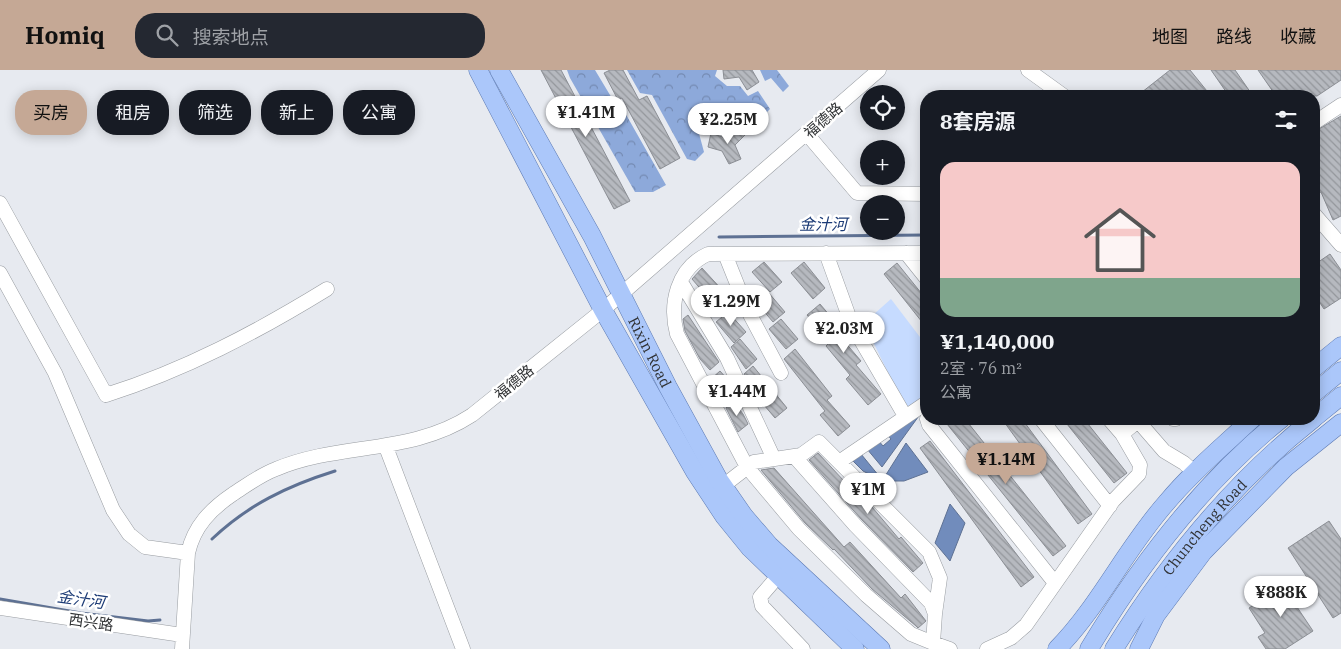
<!DOCTYPE html>
<html lang="zh">
<meta charset="utf-8">
<style>
:root{--surface:#171b24;--page:#242831;--text:#f1f3f6;--muted:#9ea1a6;--line:#363941;--accent:#c5a895}
body{margin:0;font-family:"IBM Plex Serif","Noto Sans SC",serif;background:var(--page);color:var(--text);height:100vh;display:flex;flex-direction:column;font-size:19px;white-space:nowrap}
*{box-sizing:border-box;margin:0}
p{font-size:16px;color:var(--muted)}
.icon{flex:none;width:28px;height:28px;fill:none;stroke:currentColor;stroke-width:2;stroke-linecap:round;stroke-linejoin:round}
.map{position:relative;flex:1;overflow:hidden}
.panel{position:absolute;left:920px;top:20px;width:400px;height:335px;display:flex;flex-direction:column;background:var(--surface);border-radius:20px;box-shadow:0 2px 12px #0003}
.panel>*{flex:none}
.hud{position:absolute;left:15px;top:20px;width:475px;height:45px;display:flex;gap:10px}
.buttons{position:absolute;left:860px;top:15px;display:grid;gap:10px}
.buttons a{display:grid;place-items:center;width:45px;height:45px;border-radius:50%;background:var(--surface);box-shadow:0 2px 12px #0003;font-size:25px}
.price{position:absolute;translate:-50% -42px;padding:0 11px;border-radius:18px;background:#fff;color:#222;font-size:16px;line-height:32px;filter:drop-shadow(0 1px 2px #0008)}
.price::after{content:'';position:absolute;left:50%;top:30px;width:15px;height:11px;margin-left:-8px;background:inherit;clip-path:polygon(0 0,100% 0,50% 100%)}
.price.selected{background:var(--accent);color:#111}
ul{padding:0;list-style:none}
li{display:grid;align-content:center;gap:10px;height:265px;padding:0 20px}
li+li{border-top:1px solid var(--line)}
li span{display:grid;place-items:center;height:155px;border-radius:15px;color:#555}
li>.icon{margin-inline-start:auto}
span .icon{width:90px;height:90px;fill:#fffc;stroke-width:1}
li b{font-size:21px}
h2{display:flex;justify-content:space-between;align-items:center;height:60px;padding:0 20px;font-size:21px}
.tag{padding:0 18px;border-radius:20px;background:var(--surface);box-shadow:0 2px 12px #0003;font-size:18px;line-height:45px}
.tag.selected{background:var(--accent);color:#111}
header{display:flex;align-items:center;gap:30px;box-sizing:border-box;height:70px;padding:0 25px;background:var(--accent);color:#111}
header strong{font-size:24px}
nav{display:flex;gap:28px;margin-inline-start:auto;font-size:18px}
.search{width:350px;height:45px;background:var(--page);display:flex;align-items:center;gap:12px;box-sizing:border-box;padding:0 18px;border-radius:20px;color:var(--muted);font-size:19px}
.map>svg:first-child{display:block}
</style>
<header>
<strong>Homiq</strong>
<div class="search"><svg class="icon" aria-label="search" viewBox="0 0 24 24"><circle cx="10" cy="10" r="6"/><path d="M15 15l6 6"/></svg>搜索地点</div>
<nav><a>地图</a><a>路线</a><a>收藏</a></nav>
</header>
<div class="map">
<svg width="1341" height="579" viewBox="0 0 1341 579">
<defs>
<pattern id="forest-crowns" width="20" height="18" patternUnits="userSpaceOnUse" patternTransform="scale(1.25)"><rect width="20" height="18" fill="#8da9da"/><path d="M2 6a3 3 0 1 1 6 0M12 15a3 3 0 1 1 6 0" fill="none" stroke="#748ab2"/></pattern>
<pattern id="building-back-hatch" width="6" height="6" patternUnits="userSpaceOnUse" patternTransform="scale(1.25)"><rect width="6" height="6" fill="#b6b9bf"/><path d="M-1 5l2 2M0 0l6 6M5-1l2 2" fill="none" stroke="#94979c"/></pattern>
</defs>
<rect width="100%" height="100%" fill="#e7eaf0"/>
<path fill="#c6dbff" d="M891,229L926,275V328L907,342L864,253Z"/>
<path fill="url(#forest-crowns)" d="M567,0H595L616,35L624,41L666,115L653,122H635L570,8Z
M627,0H717L715,6L727,16H740L748,26L758,21L770,39L765,44L766,55L757,61L746,58L738,49C722,62 717,59 697,56L704,82L695,91L687,89L652,25L640,23Z
M760,0H777L789,16L783,22L771,8L765,11Z"/>
<path fill="#718cbc" stroke="#5e7193" d="M921,343L882,397L867,379L878,370L883,376L891,369L886,363Z
M906,373L928,402L904,411H882Z
M861,384L879,406L877,408L863,401L853,391Z
M950,434L965,453L950,491L935,473Z"/>
<g fill="none" stroke-linecap="round" stroke-linejoin="round">
<path stroke="#5e7193" stroke-width="3" d="M719,167L926,165
M212,469C248,435 287,416 335,401
M0,529L81,543L148,551L160,550"/>
</g>
<path fill="url(#building-back-hatch)" stroke="#8b8e94" d="M541,0H561L630,131L614,139Z
M610,0H623L639,30L647,26L680,88L660,99L622,28L618,30L604,3Z
M723,0H752L759,12L747,20L739,7L724,9Z
M1170,0H1190L1211,26H1137Z
M1211,0H1235L1253,26H1229Z
M1258,0H1341V10L1317,26H1276Z
M1341,46V146L1333,150L1321,122L1314,125V62Z
M736,57L746,64L735,75L741,89L729,94L722,81L708,77L711,63L725,68Z
M1330,184L1341,200V228L1324,239L1314,224V195Z
M764,192L782,212L770,222L752,202Z
M804,192L825,218L813,229L791,203Z
M897,193L926,229V257L884,204Z
M702,198L735,234L723,245L692,209Z
M768,222L785,242L773,252L756,232Z
M820,234L842,260L838,264L861,291L856,295L881,324L868,335L846,309L850,305L826,276L830,272L807,245Z
M728,242L746,262L734,273L716,252Z
M688,245L719,292L710,300L700,289L685,261L683,249Z
M781,249L798,269L786,279L769,259Z
M740,269L757,289L746,299L731,277Z
M795,279L832,326L827,330L850,356L838,366L820,345L825,341L784,289Z
M753,296L787,338L775,348L758,328L744,304Z
M720,301L727,309L734,324L726,331L711,309Z
M733,331L743,344L748,354L738,362L726,338Z
M943,349H965L1066,476L1053,486Z
M1002,349H1022L1092,444L1078,454Z
M1063,349H1084L1127,403L1114,413Z
M930,371L1034,507L1021,517L920,378Z
M818,383L870,439L872,437L899,469L901,467L923,493L913,502L861,449L809,390Z
M774,398L844,477L850,472L901,528L905,524L926,551L918,558L916,556L872,519L834,479L833,480L805,453L761,400Z
M1329,451L1341,469V543L1333,548L1288,478Z
M1290,511L1304,532L1297,537L1313,561L1285,579H1266L1258,567L1265,563L1249,538Z"/>
<g fill="none" stroke-linecap="round" stroke-linejoin="round">
<defs>
<path id="minor" d="M1028,0L1064,26
M1314,53L1341,35
M807,64L857,123L926,124
M0,133L106,325C185,300 257,262 327,219
M1314,144L1341,175
M826,183L852,255L905,346
M906,183L926,208
M926,183L708,184C677,198 669,234 677,264L747,397L799,459L866,525L911,564L933,573
M725,184L747,239L781,303
M0,203L55,303L113,440L129,464L145,477L188,483
M681,212L727,288L774,389
M927,349L929,355L1055,513
M1041,349L1110,436
M1109,349L1122,364L1138,351L1164,381L1184,393L1195,403
M1173,349H1176
M386,377L463,579
M794,386L855,455L931,533L935,544L933,573L950,579
M839,392L926,333
M723,416L754,392L801,385L819,372L929,482L940,508L935,544
M779,505L760,527L762,536L803,579
M0,538L182,565
M182,579L188,483C194,456 211,439 233,424C247,415 260,405 276,399C340,372 411,385 472,345L603,240L879,0
M987,579L1011,568L1026,555L1113,431L1139,404L1140,395L1122,364"/>
<g id="major">
<path d="M478,0L603,240L695,402L724,446L750,478L855,579"/>
<path id="s1" d="M499,0L592,166L668,317L719,410L744,446L769,475L881,579"/>
<path d="M1314,298L1341,276"/>
<path d="M1314,323L1341,301"/>
<path d="M1314,348L1341,326"/>
<path d="M1057,579C1100,535 1126,478 1167,432C1192,402 1223,376 1252,349"/>
<path d="M1089,579C1140,494 1203,412 1281,349"/>
<path id="s2" d="M1114,579C1168,492 1232,413 1313,349"/>
<path d="M1139,579L1156,545L1203,482L1286,397L1341,353"/>
</g>
</defs>
<use href="#minor" stroke="#989ca1" stroke-width="15"/>
<use href="#major" stroke="#5c7ab3" stroke-width="19"/>
<use href="#minor" stroke="#fff" stroke-width="14"/>
<use href="#major" stroke="#abc7fa" stroke-width="18"/>
</g>
<g text-anchor="middle" dominant-baseline="central" stroke-width="5" stroke-linejoin="round" paint-order="stroke">
<g font-size="15" fill="#303234" stroke="#fff">
<text transform="translate(823 50) rotate(-41)">福德路</text>
<text stroke="none"><textPath href="#s1" startOffset="320">Rixin Road</textPath></text>
<text transform="translate(514 312) rotate(-39)">福德路</text>
<text stroke="none"><textPath href="#s2" startOffset="152">Chuncheng Road</textPath></text>
<text transform="translate(91 552) rotate(8)">西兴路</text>
</g>
<g font-size="16" font-style="italic" fill="#1c3b76" stroke="#fff">
<text x="823" y="154">金汁河</text>
<text transform="translate(81 529) rotate(8)">金汁河</text>
</g>
</g>
</svg>
<div class="buttons">
<a><svg class="icon" aria-label="locate" viewBox="0 0 24 24"><circle cx="12" cy="12" r="6"/><path d="M12 2v4M12 18v4M2 12h4M18 12h4"/></svg></a>
<a>+</a>
<a>−</a>
</div>
<b class="price" style="left:586px;top:68px">¥1.41M</b>
<b class="price" style="left:728px;top:75px">¥2.25M</b>
<b class="price" style="left:731px;top:257px">¥1.29M</b>
<b class="price" style="left:844px;top:284px">¥2.03M</b>
<b class="price" style="left:737px;top:347px">¥1.44M</b>
<b class="price selected" style="left:1006px;top:415px">¥1.14M</b>
<b class="price" style="left:868px;top:445px">¥1M</b>
<b class="price" style="left:1281px;top:548px">¥888K</b>
<div class="hud">
<a class="tag selected">买房</a>
<a class="tag">租房</a>
<a class="tag">筛选</a>
<a class="tag">新上</a>
<a class="tag">公寓</a>
</div>
<section class="panel">
<h2>8套房源<svg class="icon" aria-label="filters" viewBox="0 0 24 24"><path d="M4 7h16M4 17h16"/><circle cx="9" cy="7" r="2"/><circle cx="15" cy="17" r="2"/></svg></h2>
<ul>
<li><span style="background:linear-gradient(#f6c9c9 75%,#7fa58c 0)"><svg class="icon" aria-label="home" viewBox="0 0 24 24"><path d="M3 11l9-7 9 7M6 9v11h12V9"/></svg></span><div><b>¥1,140,000</b><p>2室 · 76 m²</p><p>公寓</p></div></li>
</ul>
</section>
</div>
